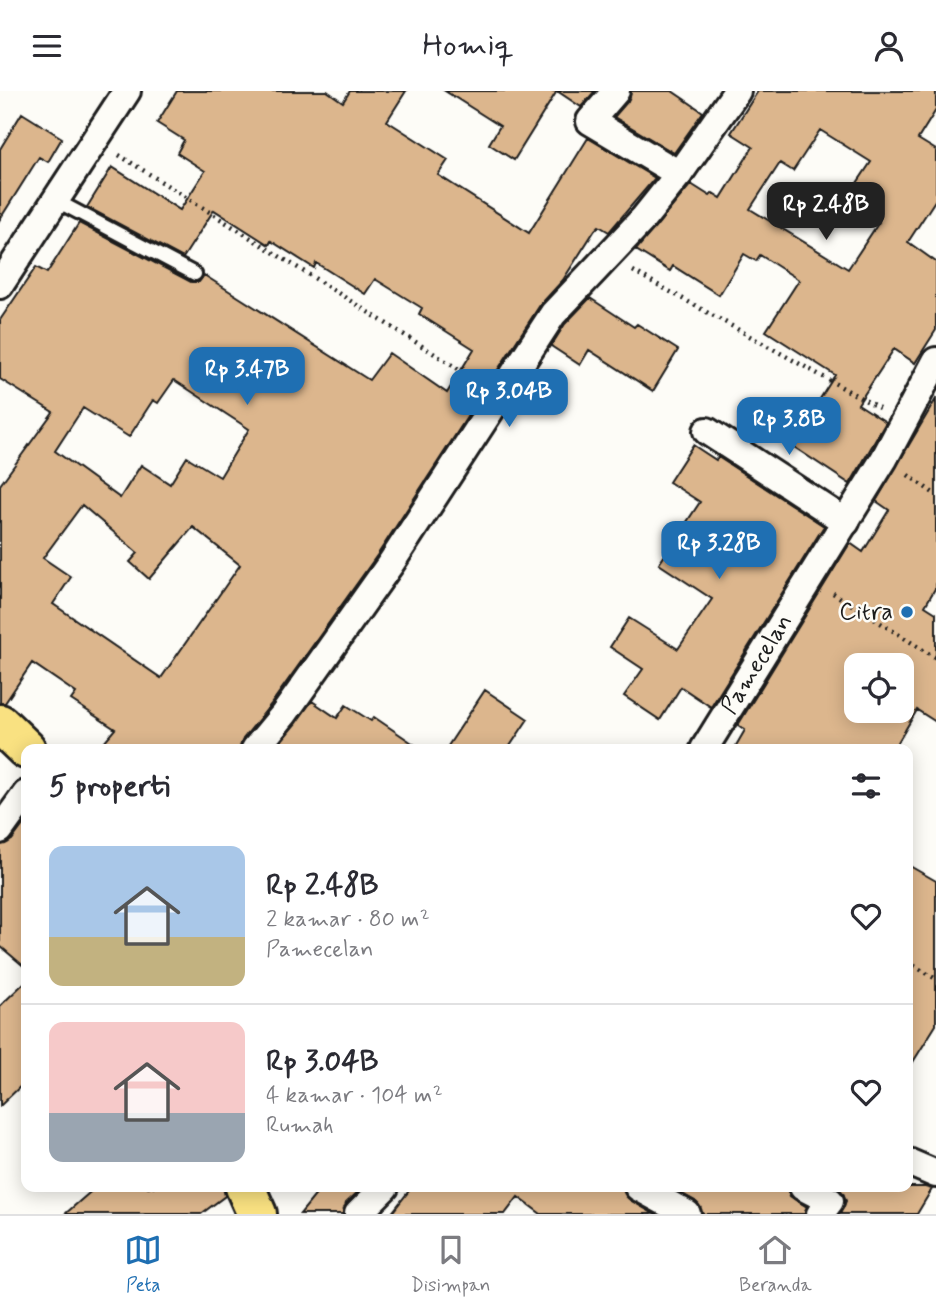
<!DOCTYPE html>
<html lang="id">
<meta charset="utf-8">
<style>
:root{--surface:#fff;--page:#f2f2f3;--text:#2b2b33;--muted:#7c7c81;--line:#e1e1e2;--accent:#1f6fb2}
body{margin:0;font-family:Mynerve,sans-serif;background:var(--page);color:var(--text);height:100vh;display:flex;flex-direction:column;font-size:26px;white-space:nowrap}
*{box-sizing:border-box;margin:0}
p{font-size:23px;color:var(--muted)}
.icon{flex:none;width:38px;height:38px;fill:none;stroke:currentColor;stroke-width:2;stroke-linecap:round;stroke-linejoin:round}
.map{position:relative;flex:1;overflow:hidden}
.sheet{position:absolute;left:21px;top:653px;width:892px;height:448px;display:flex;flex-direction:column;background:var(--surface);border-radius:14px;box-shadow:0 4px 18px #0003}
.sheet>*{flex:none}
.tools{position:absolute;left:844px;top:562px;display:grid;gap:14px}
.tools a{display:grid;place-items:center;width:70px;height:70px;border-radius:14px;background:var(--surface);box-shadow:0 4px 18px #0003;font-size:35px}
.price{position:absolute;translate:-50% -60px;padding:0 16px;border-radius:14px;background:var(--accent);color:#fff;font-size:23px;line-height:46px;filter:drop-shadow(0 2px 4px #0008)}
.price::after{content:'';position:absolute;left:50%;top:42px;width:21px;height:16px;margin-left:-10px;background:inherit;clip-path:polygon(0 0,100% 0,50% 100%)}
.price.on{background:#222;color:#fff}
ul{padding:0;list-style:none}
li{display:flex;align-items:center;gap:21px;height:175px;padding:0 28px}
li+li{border-top:2px solid var(--line)}
li span{display:grid;place-items:center;flex:none;width:196px;height:140px;border-radius:14px;color:#555}
li>.icon{margin-inline-start:auto}
span .icon{width:84px;height:84px;fill:#fffc;stroke-width:1}
li b{font-size:30px}
h2{display:flex;justify-content:space-between;align-items:center;height:84px;padding:0 28px;font-size:30px}
header{display:flex;justify-content:space-between;align-items:center;height:91px;padding:0 28px;background:var(--surface);font-size:32px;font-weight:600}
.menu{display:flex;justify-content:space-around;align-items:center;height:98px;border-top:2px solid var(--line);background:var(--surface);font-size:19px;color:var(--muted)}
.menu a{display:grid;justify-items:center;gap:4px}
.menu .on{color:var(--accent)}
.map>svg:first-child{display:block}
</style>
<header><svg class="icon" aria-label="menu" viewBox="0 0 24 24"><path d="M4 6h16M4 12h16M4 18h16"/></svg>Homiq<svg class="icon" aria-label="person" viewBox="0 0 24 24"><circle cx="12" cy="8" r="4"/><path d="M4 21q1-7 8-7t8 7"/></svg></header>
<div class="map">
<svg width="936" height="1123" viewBox="0 0 936 1123">
<rect width="100%" height="100%" fill="#fdfcf7"/>
<filter id="ink" filterUnits="userSpaceOnUse"><feTurbulence type="fractalNoise" baseFrequency=".0143" numOctaves="2"/><feDisplacementMap in="SourceGraphic" scale="14" xChannelSelector="R" yChannelSelector="G"/><feConvolveMatrix kernelMatrix="1 2 1 2 8 2 1 2 1" color-interpolation-filters="sRGB"/></filter>
<g filter="url(#ink)">
<path fill="#dcb68d" stroke="#1c1c1c" stroke-width="2" fill-rule="evenodd" d="M177,0H327L343,11L350,0H406L387,30L448,69L438,84L529,142L588,47L655,87L609,141L599,135L595,139L563,189L540,214L378,463L271,613L243,648L240,658H98L115,638L71,609L76,602L32,572L5,612H0V394L53,321L0,288V229L36,176L47,182L79,132L191,191H199L204,184L369,289L389,262L447,302L474,258L419,223L422,217L375,188L365,203L316,172L314,177L271,150L269,154L214,119L183,167L87,116L112,76L180,119L205,80L177,62L184,49L157,32ZM174,289L249,338L220,386L187,366L170,393L141,374L120,407L55,360L83,317L129,346L153,309L158,312ZM82,414L138,462L130,471L149,488L193,436L240,474L161,587L53,513L71,486L43,467Z
M445,0H595L581,16L557,0L514,69L489,53L500,35Z
M631,0H672L703,21L674,62L614,26L628,10Z
M758,0H936V19L918,48L936,59V108L908,151L936,171V239L915,272L894,258L858,313L886,331L850,393L791,354L835,284L766,240L799,189L760,164L756,170L744,163L719,204L673,175L670,180L636,159L691,93L710,105L713,102L721,107L753,56L731,42ZM820,39L871,71L845,110L879,131L848,178L750,118L780,72L793,80Z
M22,22L62,47L48,71L39,66L0,128V58Z
M590,207L634,236L637,233L678,259L653,300L589,259L580,274L551,255L565,233Z
M936,308V496L925,515L936,522V631L917,619L894,658H734L745,639L738,634L850,452L863,461L889,419L876,410ZM856,574H901V620H856Z
M693,354L716,369L718,366L824,435L711,616L681,596L660,629L624,605L643,578L610,556L629,527L678,558L712,508L659,473L700,411L669,391Z
M485,599L528,628L508,658H446Z
M312,610L337,627L346,614L371,630L374,626L421,658H275Z
M26,730V877L0,855V754L12,749Z
M908,774L936,790V934L908,979Z
M26,890V990L0,1015V915Z
M96,1096H223L225,1105L201,1123H65Z
M322,1096H355L360,1099L346,1112L343,1123H300Z
M412,1096H622L630,1109L654,1123H541L518,1106L505,1123H391Z
M670,1096H787L790,1105L807,1116L805,1123H703L695,1110Z
M836,1096H925L932,1098L917,1123H840L846,1110L843,1102Z"/>
<g fill="none" stroke-linecap="round" stroke-linejoin="round">
<defs>
<path id="service" d="M55,109L195,183"/>
<g id="minor">
<path d="M616,0L590,30L679,83"/>
<path d="M0,194L127,0"/>
<path d="M707,340L846,431"/>
<path d="M255,658L284,623L391,472L553,223L643,128L679,83L737,0"/>
<path id="s1" d="M704,658L884,368L936,270"/>
<path d="M0,739L26,703"/>
<path d="M908,1071L936,1083"/>
<path d="M638,1096L687,1123"/>
<path d="M803,1096L830,1110L820,1123"/>
<path d="M358,1123L385,1096"/>
</g>
<path id="primary" d="M0,633L26,658
M245,1096L257,1123"/>
</defs>
<use href="#service" stroke="#1c1c1c" stroke-width="18"/>
<use href="#minor" stroke="#1c1c1c" stroke-width="32"/>
<use href="#primary" stroke="#1c1c1c" stroke-width="44"/>
<path stroke="#1c1c1c" stroke-width="4.5" stroke-dasharray="2 5" stroke-linecap="butt" d="M119,64L479,291
M633,180L879,317
M908,384L936,404
M833,502L936,567
M908,871L936,888"/>
<use href="#service" stroke="#fdfcf7" stroke-width="12"/>
<use href="#minor" stroke="#fdfcf7" stroke-width="26"/>
<use href="#primary" stroke="#f9e181" stroke-width="38"/>
</g>
</g>
<circle fill="#1f6fb2" stroke="#fdfcf7" stroke-width="2.5" cx="907" cy="521" r="7"/>
<g text-anchor="middle" dominant-baseline="central" stroke-width="5" stroke-linejoin="round" paint-order="stroke">
<g font-size="24" fill="#1c1c1c" stroke="#fdfcf7" text-anchor="end">
<text x="893" y="521">Citra</text>
</g>
<g font-size="24" fill="#1c1c1c" stroke="#fdfcf7">
<text stroke="none"><textPath href="#s1" startOffset="100">Pamecelan</textPath></text>
</g>
</g>
</svg>
<div class="tools">
<a><svg class="icon" aria-label="locate" viewBox="0 0 24 24"><circle cx="12" cy="12" r="6"/><path d="M12 2v4M12 18v4M2 12h4M18 12h4"/></svg></a>
</div>
<b class="price on" style="left:826px;top:151px">Rp 2.48B</b>
<b class="price" style="left:247px;top:316px">Rp 3.47B</b>
<b class="price" style="left:509px;top:338px">Rp 3.04B</b>
<b class="price" style="left:789px;top:366px">Rp 3.8B</b>
<b class="price" style="left:719px;top:490px">Rp 3.28B</b>
<section class="sheet">
<h2>5 properti<svg class="icon" aria-label="filters" viewBox="0 0 24 24"><path d="M4 7h16M4 17h16"/><circle cx="9" cy="7" r="2"/><circle cx="15" cy="17" r="2"/></svg></h2>
<ul>
<li><span style="background:linear-gradient(#a9c7e8 65%,#c2b280 0)"><svg class="icon" aria-label="home" viewBox="0 0 24 24"><path d="M3 11l9-7 9 7M6 9v11h12V9"/></svg></span><div><b>Rp 2.48B</b><p>2 kamar · 80 m²</p><p>Pamecelan</p></div><svg class="icon" aria-label="heart" viewBox="0 0 24 24"><path d="M12 20l-8-8c-3-5 5-10 8-4 3-6 11-1 8 4z"/></svg></li>
<li><span style="background:linear-gradient(#f6c9c9 65%,#9aa5b1 0)"><svg class="icon" aria-label="home" viewBox="0 0 24 24"><path d="M3 11l9-7 9 7M6 9v11h12V9"/></svg></span><div><b>Rp 3.04B</b><p>4 kamar · 104 m²</p><p>Rumah</p></div><svg class="icon" aria-label="heart" viewBox="0 0 24 24"><path d="M12 20l-8-8c-3-5 5-10 8-4 3-6 11-1 8 4z"/></svg></li>
</ul>
</section>
</div>
<nav class="menu">
<a class="on"><svg class="icon" aria-label="map" viewBox="0 0 24 24"><path d="M3 6l6-2 6 2 6-2v14l-6 2-6-2-6 2zM9 4v14M15 6v14"/></svg>Peta</a>
<a><svg class="icon" aria-label="saved" viewBox="0 0 24 24"><path d="M7 4h10v16l-5-4-5 4z"/></svg>Disimpan</a>
<a><svg class="icon" aria-label="home" viewBox="0 0 24 24"><path d="M3 11l9-7 9 7M6 9v11h12V9"/></svg>Beranda</a>
</nav>
